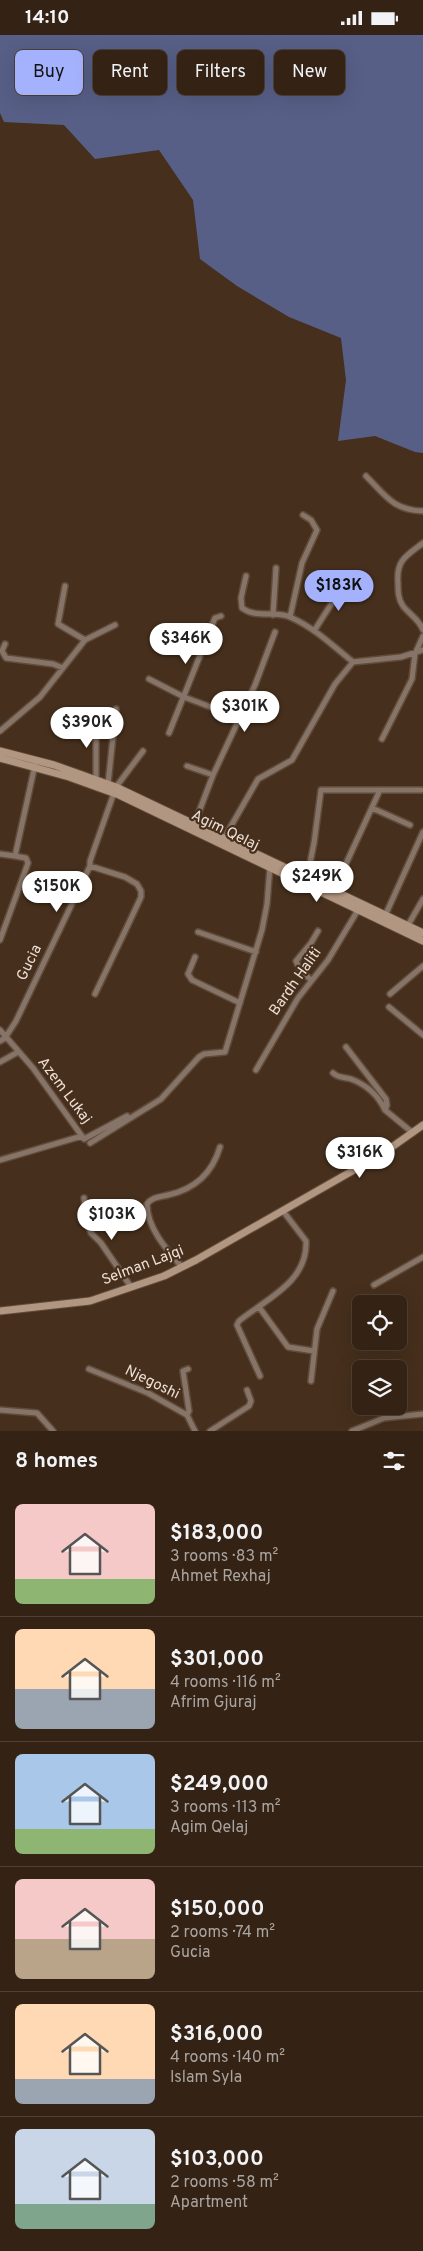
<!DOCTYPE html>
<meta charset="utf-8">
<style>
:root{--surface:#342315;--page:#3f2f22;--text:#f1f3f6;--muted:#a9a4a0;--line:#4e4034;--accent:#a4b1fc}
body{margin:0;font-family:Overpass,sans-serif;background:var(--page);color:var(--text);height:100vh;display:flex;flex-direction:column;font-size:19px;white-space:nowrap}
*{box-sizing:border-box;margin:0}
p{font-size:16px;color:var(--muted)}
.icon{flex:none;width:28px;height:28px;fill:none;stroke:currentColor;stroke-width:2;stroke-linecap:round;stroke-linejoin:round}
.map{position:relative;height:1396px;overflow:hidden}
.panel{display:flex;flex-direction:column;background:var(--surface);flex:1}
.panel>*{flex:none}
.top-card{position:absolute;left:15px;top:15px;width:394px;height:45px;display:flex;gap:10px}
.buttons{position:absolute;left:352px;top:1260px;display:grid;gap:10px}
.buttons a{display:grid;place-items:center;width:55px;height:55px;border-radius:8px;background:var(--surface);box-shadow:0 5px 20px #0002,0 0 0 1px var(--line);font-size:25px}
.price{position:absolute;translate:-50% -42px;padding:0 11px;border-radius:18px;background:#fff;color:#222;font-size:16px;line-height:32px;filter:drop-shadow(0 1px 2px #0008)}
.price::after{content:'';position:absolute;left:50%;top:30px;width:15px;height:11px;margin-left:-8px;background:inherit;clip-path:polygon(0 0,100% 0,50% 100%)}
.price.selected{background:var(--accent);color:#111}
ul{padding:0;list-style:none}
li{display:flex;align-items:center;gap:15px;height:125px;padding:0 15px}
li+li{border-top:1px solid var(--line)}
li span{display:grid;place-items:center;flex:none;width:140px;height:100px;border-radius:8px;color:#555}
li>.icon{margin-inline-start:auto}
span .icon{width:60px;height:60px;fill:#fffc;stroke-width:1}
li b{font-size:21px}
h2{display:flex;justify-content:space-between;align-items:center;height:60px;padding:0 15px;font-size:21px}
.chip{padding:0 18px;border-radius:8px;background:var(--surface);box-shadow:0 5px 20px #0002,0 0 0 1px var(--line);font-size:18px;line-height:45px}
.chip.selected{background:var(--accent);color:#111}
.status{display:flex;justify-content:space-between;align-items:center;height:35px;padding:0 25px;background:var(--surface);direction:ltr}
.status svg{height:14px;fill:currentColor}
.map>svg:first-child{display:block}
</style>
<div class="status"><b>14:10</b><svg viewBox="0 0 49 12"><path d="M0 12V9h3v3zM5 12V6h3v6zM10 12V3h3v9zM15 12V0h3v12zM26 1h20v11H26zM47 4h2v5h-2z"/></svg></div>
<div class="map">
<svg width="423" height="1396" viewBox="0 0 423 1396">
<rect width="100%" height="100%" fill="#462f1c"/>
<path fill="#585f87" d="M0,0H423V418L415,417L375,401L338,406L346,345L341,303L289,282L237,251L200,224L193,165L159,115L95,124L64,90L4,87L0,78Z"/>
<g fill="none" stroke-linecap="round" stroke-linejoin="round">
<defs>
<path id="street" d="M366,441C386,461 393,475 423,476
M423,508C406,521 396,525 398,548C398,556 398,564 403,571C410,580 419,584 423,595
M246,541L241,563L242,573C257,584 275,575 290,582C315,593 333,611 353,627
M65,551L58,589L85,605
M273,580L276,533
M290,582L302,528L317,495L311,485L303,480
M314,596L346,546
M5,609L2,616L6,623L53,629L63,633
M149,644L184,662L240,683
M0,696L40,662L85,605L115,590
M169,698L215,583L221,581
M382,704L412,644L415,619L423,601
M187,731L213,740
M96,747V685
M108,749L116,674
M372,773L410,790
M194,790L213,740L255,650L275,597
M223,805L258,744L292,725L335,649L353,627L401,622L423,615
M0,819L15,821
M90,831L125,842L137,849L141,856V862L127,892L95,959
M307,843L314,808L321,755H421
M332,859L380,755
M384,883L423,797
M407,892L423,864
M198,897L256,917
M0,905L28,828L26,823L15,821L35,730
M195,922L188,939L192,945L240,968
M311,945L300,935L296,926L311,908L318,896
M390,959L423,931
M389,972L423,1000
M0,995L33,1033L84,1104L127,1081
M0,1006L5,1003L16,986L90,831V826L116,752L143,716
M346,1012L386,1064L387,1070L385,1075L413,1098
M0,1027L18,1017
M256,1035L298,963L328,925L358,875
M333,1038C338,1043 344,1042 351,1044C367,1050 378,1060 385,1075
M90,1108L161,1064L199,1022L204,1019L225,1017L262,895L267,869L270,831
M0,1125L82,1101
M84,1163L88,1191L91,1198L101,1208L131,1252
M182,1232C167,1215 147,1193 147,1169C152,1162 160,1162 168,1160C195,1154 212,1139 220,1112
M374,1250L423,1222
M259,1272L288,1312L314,1316
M89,1334L148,1358L187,1380L195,1396
M260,1341L237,1290L239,1286C266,1264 308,1247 306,1206L283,1176
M311,1346L317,1294L333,1256
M0,1375L37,1378L53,1396
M187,1380L189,1376L183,1336L188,1334
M210,1396L249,1371L251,1366L247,1355
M352,1396L384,1383L423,1379"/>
<path id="secondary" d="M0,716L54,730L116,752L423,898
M0,723L69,742L119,760L423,906
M0,1276L90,1266L164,1241L196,1225L382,1119L423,1090"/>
</defs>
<use href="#street" stroke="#614b39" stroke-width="8"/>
<use href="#secondary" stroke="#614b39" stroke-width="9"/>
<use href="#street" stroke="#857467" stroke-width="5"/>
<use href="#secondary" stroke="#b19782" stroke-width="7"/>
</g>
<g text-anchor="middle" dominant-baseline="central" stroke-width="4.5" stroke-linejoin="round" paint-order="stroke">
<g font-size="15" fill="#edded3" stroke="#462f1c">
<text transform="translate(225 796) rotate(26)">Agim Qelaj</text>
<text transform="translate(30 928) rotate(-64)">Gucia</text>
<text transform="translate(296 947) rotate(-55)">Bardh Haliti</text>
<text transform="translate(64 1056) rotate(53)">Azem Lukaj</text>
<text transform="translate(143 1231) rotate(-21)">Selman Lajqi</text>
<text transform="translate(152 1348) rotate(26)">Njegoshi</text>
</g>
</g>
</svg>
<div class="buttons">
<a><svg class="icon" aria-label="locate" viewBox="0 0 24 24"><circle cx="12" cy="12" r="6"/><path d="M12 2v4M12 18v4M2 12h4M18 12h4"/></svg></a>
<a><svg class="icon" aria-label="layers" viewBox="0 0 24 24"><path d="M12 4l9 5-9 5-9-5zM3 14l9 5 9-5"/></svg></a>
</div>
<b class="price selected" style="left:339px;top:577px">$183K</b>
<b class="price" style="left:186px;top:630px">$346K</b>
<b class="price" style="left:245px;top:698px">$301K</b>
<b class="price" style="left:87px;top:714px">$390K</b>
<b class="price" style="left:317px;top:868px">$249K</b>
<b class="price" style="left:57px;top:878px">$150K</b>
<b class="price" style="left:360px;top:1144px">$316K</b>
<b class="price" style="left:112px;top:1206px">$103K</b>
<div class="top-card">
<a class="chip selected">Buy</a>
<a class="chip">Rent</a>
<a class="chip">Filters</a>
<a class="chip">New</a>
</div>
</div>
<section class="panel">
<h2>8 homes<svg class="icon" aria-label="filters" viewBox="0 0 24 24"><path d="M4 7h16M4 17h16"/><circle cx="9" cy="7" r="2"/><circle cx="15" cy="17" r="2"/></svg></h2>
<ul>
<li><span style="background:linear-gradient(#f6c9c9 75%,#8fb573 0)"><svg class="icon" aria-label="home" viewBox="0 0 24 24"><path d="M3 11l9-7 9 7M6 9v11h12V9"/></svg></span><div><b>$183,000</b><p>3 rooms · 83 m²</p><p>Ahmet Rexhaj</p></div></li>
<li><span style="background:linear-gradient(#ffd9b3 60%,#9aa5b1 0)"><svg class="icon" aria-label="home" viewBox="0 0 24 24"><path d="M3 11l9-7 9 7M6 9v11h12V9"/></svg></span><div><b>$301,000</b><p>4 rooms · 116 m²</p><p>Afrim Gjuraj</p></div></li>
<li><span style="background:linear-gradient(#a9c7e8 75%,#8fb573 0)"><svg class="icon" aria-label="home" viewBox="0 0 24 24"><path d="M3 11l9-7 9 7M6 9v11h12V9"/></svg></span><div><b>$249,000</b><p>3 rooms · 113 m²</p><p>Agim Qelaj</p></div></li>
<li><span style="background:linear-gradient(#f6c9c9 60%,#b9a48a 0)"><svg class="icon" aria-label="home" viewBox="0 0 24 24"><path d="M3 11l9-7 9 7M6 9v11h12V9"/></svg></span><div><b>$150,000</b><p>2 rooms · 74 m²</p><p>Gucia</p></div></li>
<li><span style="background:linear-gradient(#ffd9b3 75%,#9aa5b1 0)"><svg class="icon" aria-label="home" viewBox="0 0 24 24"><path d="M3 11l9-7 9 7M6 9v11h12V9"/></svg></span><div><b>$316,000</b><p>4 rooms · 140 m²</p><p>Islam Syla</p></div></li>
<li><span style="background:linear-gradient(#c9d6e8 75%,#7fa58c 0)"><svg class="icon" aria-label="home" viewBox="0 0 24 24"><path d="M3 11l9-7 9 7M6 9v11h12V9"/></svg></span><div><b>$103,000</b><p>2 rooms · 58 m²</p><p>Apartment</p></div></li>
</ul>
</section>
